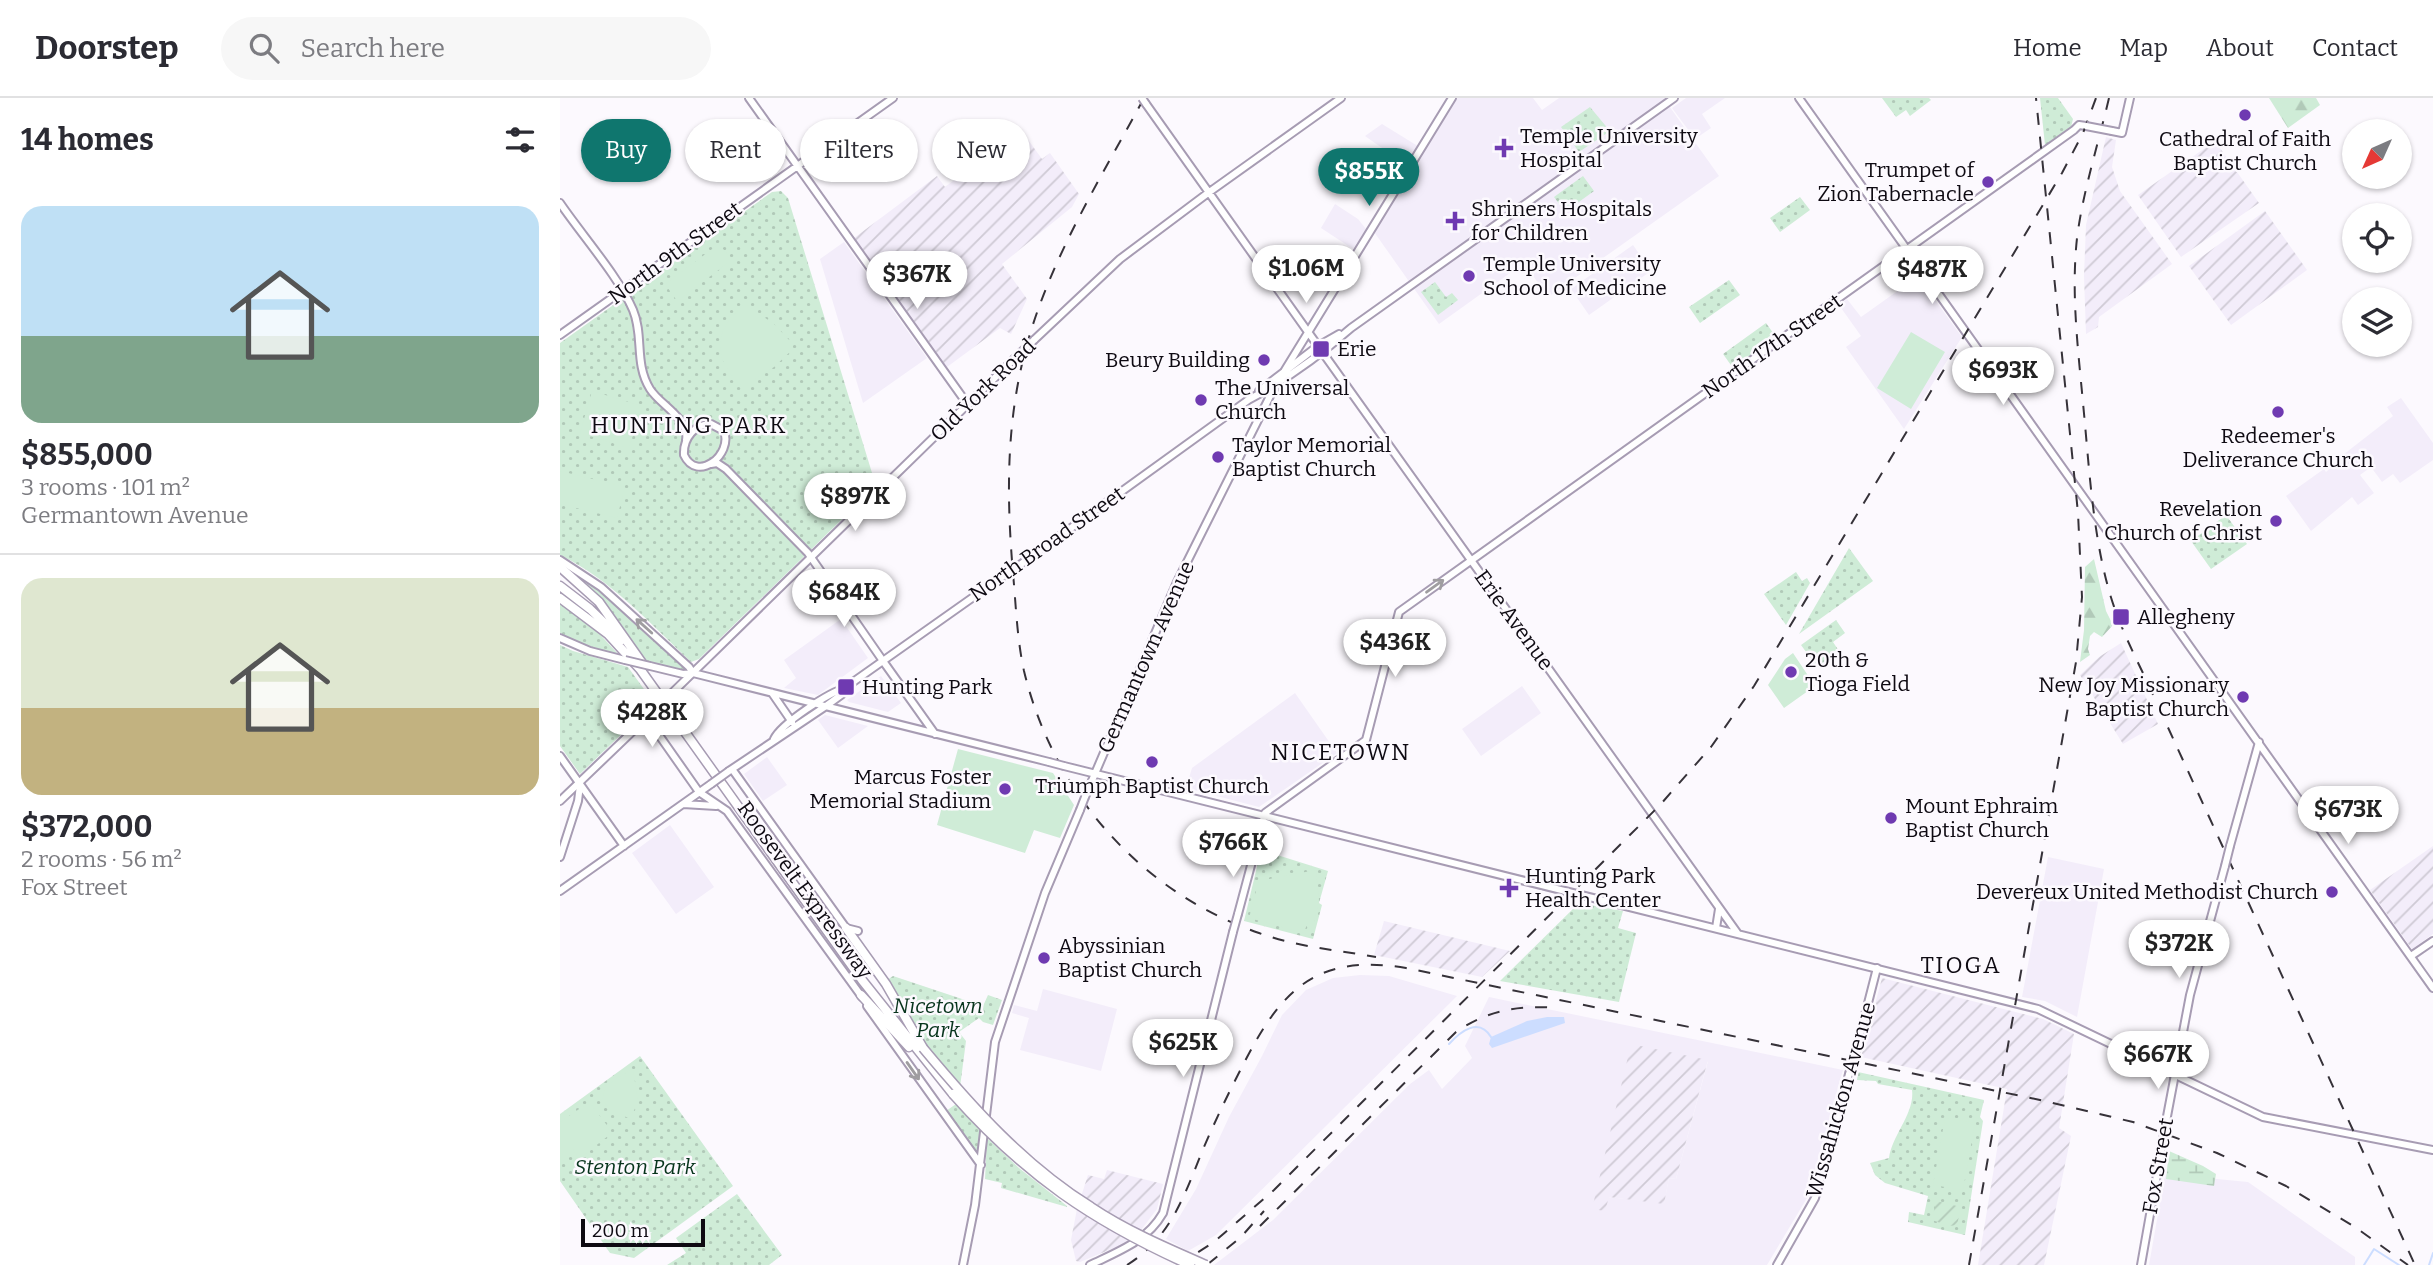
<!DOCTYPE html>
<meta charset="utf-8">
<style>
:root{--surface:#fff;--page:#f7f7f7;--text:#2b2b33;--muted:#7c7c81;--line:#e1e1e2;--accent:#0f766e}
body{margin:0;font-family:Bitter,serif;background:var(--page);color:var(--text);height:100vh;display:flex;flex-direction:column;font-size:26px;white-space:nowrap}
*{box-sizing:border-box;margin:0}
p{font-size:23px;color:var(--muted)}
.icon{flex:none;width:38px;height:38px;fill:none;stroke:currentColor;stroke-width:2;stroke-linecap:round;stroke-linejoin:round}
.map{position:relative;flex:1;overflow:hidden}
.drawer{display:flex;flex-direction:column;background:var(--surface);width:560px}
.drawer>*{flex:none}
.banner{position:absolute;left:21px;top:21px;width:665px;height:63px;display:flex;gap:14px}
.needle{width:46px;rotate:225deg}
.controls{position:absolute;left:1782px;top:21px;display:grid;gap:14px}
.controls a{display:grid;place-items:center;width:70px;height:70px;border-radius:50%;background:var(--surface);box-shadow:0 2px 5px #0004;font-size:35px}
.scale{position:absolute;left:21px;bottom:18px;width:124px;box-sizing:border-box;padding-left:7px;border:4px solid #0e0a12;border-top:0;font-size:19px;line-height:24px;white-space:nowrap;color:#0e0a12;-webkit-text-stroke:5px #fcf9fe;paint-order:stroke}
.price{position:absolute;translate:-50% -60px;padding:0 16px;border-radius:24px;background:#fff;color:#222;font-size:23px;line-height:46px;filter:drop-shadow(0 2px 4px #0008)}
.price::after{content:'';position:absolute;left:50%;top:42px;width:21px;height:16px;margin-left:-10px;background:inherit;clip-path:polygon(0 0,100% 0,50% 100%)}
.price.on{background:var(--accent);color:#fff}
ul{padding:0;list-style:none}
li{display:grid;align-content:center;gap:14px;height:371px;padding:0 21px}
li+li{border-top:2px solid var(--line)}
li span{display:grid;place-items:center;height:217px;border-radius:21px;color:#555}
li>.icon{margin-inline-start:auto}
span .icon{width:126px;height:126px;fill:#fffc;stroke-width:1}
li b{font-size:30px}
h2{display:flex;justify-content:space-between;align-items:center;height:84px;padding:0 21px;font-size:30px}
.tag{padding:0 24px;border-radius:32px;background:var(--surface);box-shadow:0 2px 5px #0004;font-size:24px;line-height:63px}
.tag.on{background:var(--accent);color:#fff}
header{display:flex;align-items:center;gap:42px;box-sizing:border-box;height:98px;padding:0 35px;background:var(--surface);border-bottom:2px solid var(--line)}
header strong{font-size:33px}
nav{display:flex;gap:38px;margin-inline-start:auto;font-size:24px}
.search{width:490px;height:63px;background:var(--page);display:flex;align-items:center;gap:18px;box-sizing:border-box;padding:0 24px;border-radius:38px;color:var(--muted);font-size:26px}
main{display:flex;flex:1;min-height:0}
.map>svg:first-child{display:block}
</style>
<header>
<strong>Doorstep</strong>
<div class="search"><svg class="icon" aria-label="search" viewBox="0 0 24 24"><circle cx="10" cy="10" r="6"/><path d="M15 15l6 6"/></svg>Search here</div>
<nav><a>Home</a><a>Map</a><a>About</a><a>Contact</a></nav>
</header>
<main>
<section class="drawer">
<h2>14 homes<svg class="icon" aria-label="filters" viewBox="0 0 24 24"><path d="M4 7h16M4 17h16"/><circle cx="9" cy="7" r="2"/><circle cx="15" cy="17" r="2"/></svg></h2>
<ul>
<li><span style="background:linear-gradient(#bfe0f5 60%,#7fa58c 0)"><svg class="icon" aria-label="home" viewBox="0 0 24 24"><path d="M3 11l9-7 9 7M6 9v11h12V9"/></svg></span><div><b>$855,000</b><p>3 rooms · 101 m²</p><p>Germantown Avenue</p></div></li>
<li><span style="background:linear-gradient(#dfe7d0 60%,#c2b280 0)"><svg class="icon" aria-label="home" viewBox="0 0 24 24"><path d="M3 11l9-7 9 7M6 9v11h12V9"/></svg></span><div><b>$372,000</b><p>2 rooms · 56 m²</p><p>Fox Street</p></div></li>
</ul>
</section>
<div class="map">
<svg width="1873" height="1167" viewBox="0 0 1873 1167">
<defs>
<pattern id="industrial-furrows" width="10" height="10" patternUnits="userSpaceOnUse" patternTransform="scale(1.75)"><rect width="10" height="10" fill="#f3edfa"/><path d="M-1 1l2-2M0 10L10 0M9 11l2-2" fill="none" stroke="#cfcad5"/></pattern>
<pattern id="grass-dots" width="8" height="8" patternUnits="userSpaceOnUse" patternTransform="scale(1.75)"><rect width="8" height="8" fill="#cfecd7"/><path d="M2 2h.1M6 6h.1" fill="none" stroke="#b1c9b8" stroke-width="1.8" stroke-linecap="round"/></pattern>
<pattern id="forest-firs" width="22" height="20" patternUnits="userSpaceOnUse" patternTransform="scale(1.75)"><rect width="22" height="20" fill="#cfecd7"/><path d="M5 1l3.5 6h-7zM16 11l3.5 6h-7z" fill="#b1c9b8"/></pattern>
<pattern id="wetland-marsh" width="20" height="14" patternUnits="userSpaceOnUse" patternTransform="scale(1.75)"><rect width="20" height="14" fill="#cfecd7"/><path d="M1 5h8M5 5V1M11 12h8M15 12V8" fill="none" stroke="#b1c9b8"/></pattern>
<pattern id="garden-furrows" width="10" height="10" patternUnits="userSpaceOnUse" patternTransform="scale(1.75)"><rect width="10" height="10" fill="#cfecd7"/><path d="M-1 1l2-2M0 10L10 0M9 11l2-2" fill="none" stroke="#b1c9b8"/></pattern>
</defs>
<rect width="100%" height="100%" fill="#fcf9fe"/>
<path fill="#f3edfa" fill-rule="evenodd" d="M894,0H973L982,12L999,0H1114L1107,5L1159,78L988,199L964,165L879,226L812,131L839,87L818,74L825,67L822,65L832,57L805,38L822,26L861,50Z
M1126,0H1165L1142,16L1151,30L1135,41L1112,10Z
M775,106L798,121L806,131L793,151L761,130Z
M284,144L367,260L303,305L260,161Z
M1073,147L1091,173L1029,217L1011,191Z
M1354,173L1402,239L1344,331L1286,249L1301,238L1279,207L1287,201L1301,219L1339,192L1336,187Z
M1841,300L1873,345V362L1840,385L1833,376L1822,384L1811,369L1800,377L1814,395L1798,407L1792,399L1751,433L1726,398L1764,371L1766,374L1780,362L1779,360L1833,318L1827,309Z
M281,521L308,560L258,597L224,590L236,580L224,562Z
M321,578L341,605L328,614L289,604L287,602Z
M962,588L981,615L921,658L902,631Z
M735,595L777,655L699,709L626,690L632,670Z
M265,617L308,628L278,650L258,622Z
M207,659L227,687L203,703L184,676Z
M110,727L154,789L116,816L72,755Z
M1488,759L1544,771L1517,919L1485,903L1462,899Z
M800,877L829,878L897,898L656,1137L628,1153L606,1141L636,1091L669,1019L702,958L722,917L746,892L773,880Z
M483,891L557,911L541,973L460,952L469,920L452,915L454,907L477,913Z
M929,899L1283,972L1247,1100L1207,1167H654L713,1122L850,986L869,972L882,991L912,960L905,948ZM1148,963L1116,1081L1109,1080L1104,1105L1048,1099Z
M1605,1076L1688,1084L1795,1159V1167H1589Z"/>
<path fill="url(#industrial-furrows)" d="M461,32L482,61L490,55L519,96L512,109L442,166L467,201L451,236L440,230L387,269L294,140L377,78L385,89Z
M1546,39L1556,42L1552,69L1560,93L1612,166L1539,219L1538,229L1526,236L1524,178L1526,127Z
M1655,43L1699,105L1621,159L1578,97Z
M1705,113L1747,172L1671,227L1629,168Z
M1561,545L1598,626L1563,646L1520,577L1539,559Z
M1873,748V836L1852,851L1810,792Z
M824,823L950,853L922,879L814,857Z
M1322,880L1483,921L1514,936L1499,1030L1511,1038L1484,1167H1418L1447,991L1301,959Z
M1071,946L1148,962L1116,1081L1109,1080L1104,1106L1049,1099L1045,1113L1032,1111Z
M547,1072L603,1086L597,1111L581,1132L566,1145L520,1164L516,1163L511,1142L517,1111L528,1077L544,1081Z"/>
<path fill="url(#grass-dots)" d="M1322,0H1369L1371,2L1350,18L1346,12L1336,19Z
M1480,0H1498L1513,21L1511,29L1485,47Z
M1030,9L1050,33L1019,54L1001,29Z
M1023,78L1034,93L1005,114L994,99Z
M221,93L228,100L316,388L139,561L131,564C91,526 50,481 0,457V245L212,94Z
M1240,99L1250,112L1220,134L1210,120Z
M1169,182L1180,197L1140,225L1129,209Z
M875,184L886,199L892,195L898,202L878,217L861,194Z
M1206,225L1216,239L1173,270L1163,256Z
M1666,417L1687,446L1651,471L1631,443Z
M1289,450L1313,483L1239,536Z
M9,471L33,487L125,571L122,573L85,564C63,530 40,497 9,471Z
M1236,474L1242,483L1247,480L1250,485L1226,527L1204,496Z
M0,506L34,530L60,558L18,544L0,535Z
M1276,522L1285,535L1273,544L1279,553L1257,569L1241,547Z
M0,547L13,553L68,569L94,605L20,676L0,648Z
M701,752L768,773L759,805L762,807L753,841L684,823Z
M1019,805L1063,813L1058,830L1076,835L1059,904L940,883Z
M333,878L423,908L428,897L442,902L433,927L423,924L419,920L399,934L406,943L400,989L361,942L327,882Z
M80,958L173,1088L74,1160L50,1155L0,1083V1016Z
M1298,974L1424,1002L1420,1019L1423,1023L1405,1137L1348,1124L1349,1114L1364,1117L1368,1098L1325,1085L1315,1077L1310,1065L1329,1060C1332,1037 1355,1015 1352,992L1318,986L1316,983L1297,982Z
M396,1006L420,1032L417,1058L386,1013Z
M427,1040L459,1070L507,1108V1109L441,1090L442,1085L425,1081Z
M177,1096L222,1157L209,1167H107L126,1155L116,1140Z"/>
<path fill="url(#forest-firs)" d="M1709,0H1756L1760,7L1728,30Z
M1534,461L1546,513L1553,527L1542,539L1534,534L1530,538L1528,551L1530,557L1520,564L1524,532L1525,469Z"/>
<path fill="url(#wetland-marsh)" d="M1609,1053L1643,1068L1656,1076L1654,1088L1606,1081Z"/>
<path fill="url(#garden-furrows)" d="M1376,1103L1401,1109L1397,1127L1389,1128L1372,1122Z"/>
<path fill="#cfecd7" d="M159,146L172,162L117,203L105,186Z
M185,206L214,226L233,246L232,252L214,269L183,289C151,261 153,232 185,206Z
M1351,234L1385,254L1351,311L1317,290Z
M32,293L82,308L69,350L20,335Z
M0,373L65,389L57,420L0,406Z
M1233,555L1255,588L1224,610L1208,587L1225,561Z
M398,651L493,675L514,707L500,740L474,732L465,755L377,727Z
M756,772L759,802L754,825L747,826L744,835L689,820L700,778L709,781Z
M73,971L78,1004L70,1021L50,1011L43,1003C42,986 60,978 73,971Z
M28,1005H30L49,1030L48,1038L19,1061L12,1050L0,1059V1024Z
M1385,1020L1415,1025L1403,1092L1373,1087Z"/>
<path fill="#cdf" d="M987,919H1004L1005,925L932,950L929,946L931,939L967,923Z"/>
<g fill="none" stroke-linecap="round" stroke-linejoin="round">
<path stroke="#cdf" stroke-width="2" d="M889,946C901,933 919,919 931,939
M1804,1167L1814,1151L1839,1167
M1869,1167L1873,1155"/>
<defs>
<path id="secondary" d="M189,0L408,307
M1239,0L1873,890
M586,6L758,248
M1552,33L1562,35L1570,0
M0,105C21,136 59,179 73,212C84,238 74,265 90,291C100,307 130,321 126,342
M0,237L333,0
M474,242L560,161L648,95L781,0
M725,272L892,0
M151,326L164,333C173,357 137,385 124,357C123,340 135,326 151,326Z
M151,366L157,365L166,371L248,455L323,563
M112,595L454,261
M87,620L139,694
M0,703L99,608
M1670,748L1699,644
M678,816L705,715L806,642L839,514L1514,32L1519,27L1526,28
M1851,858L1873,843
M1296,952L1317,870
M1605,1029L1630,897L1665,768
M530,1167C559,1153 587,1143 603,1115L673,834
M1217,1167L1255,1100L1289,976
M1581,1167L1603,1043"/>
<path id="primary" d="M758,248L1178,836
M699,293L758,248L779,236
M688,302C726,282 759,258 791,230L1114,0
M0,462L41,489L129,569L133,575
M457,469L691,300
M0,540L30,553L65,562
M323,563L375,636
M90,568L123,576L133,575L489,664
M212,595L232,624
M214,641C221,626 269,594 286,590
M0,658L64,748
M504,668L1478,911L1703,1019L1873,1052
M172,671L286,830L298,833
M169,673L266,608L281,597L286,589L446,476
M139,694L167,713L302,899
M525,699L617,484L710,298L724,274
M123,706L156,708
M0,759L18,703L20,687
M0,793L151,686
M1156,830L1159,811
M307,908L421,1067
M403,1167L415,1107L435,944L485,795L520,712"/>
<path id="highway" d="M0,469L39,504L82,565
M0,488L30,511L62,542
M0,500L48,536L80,571L302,882L393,996
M286,830L326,886L363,950
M301,897L349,949"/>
</defs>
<use href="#secondary" stroke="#a79cb3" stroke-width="10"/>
<use href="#primary" stroke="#a79cb3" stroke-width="10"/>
<use href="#highway" stroke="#a79cb3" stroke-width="11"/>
<use href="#secondary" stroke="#fff" stroke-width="6"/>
<use href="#primary" stroke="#fff" stroke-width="6"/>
<use href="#highway" stroke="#fff" stroke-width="8"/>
<path stroke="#363239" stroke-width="2" stroke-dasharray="12 12" stroke-linecap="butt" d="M584,0C543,76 495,153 470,236C446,315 446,394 453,475C456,508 457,541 464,573C493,694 580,794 699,835C737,849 777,852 816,859
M1549,0C1538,47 1523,93 1517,140C1511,196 1518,250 1523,305C1529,366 1532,430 1548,489C1556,519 1569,546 1582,573L1855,1167
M700,1128L896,934C929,911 961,907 999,910
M648,1166L681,1139L704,1113
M567,1167C612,1139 625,1095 644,1049C656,1021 669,994 683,967C721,892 756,855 846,870L1480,1002L1573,1024L1657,1055L1726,1088L1795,1129L1848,1167
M618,1167L654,1144L714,1092L1100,707L1151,649L1194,588L1502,75L1523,35L1536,0
M1409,1167L1516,564L1522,499L1518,415L1476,0"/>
<defs>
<path id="secondary-bridge" d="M582,0L586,6
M1526,28L1552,33
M454,261L474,242
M99,608L112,595
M1665,768L1670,748
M673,834L678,816
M1289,976L1296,952
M1603,1043L1605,1029"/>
<path id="primary-bridge" d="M446,476L457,469
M65,562L90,568
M489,664L504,668
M151,686L169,673
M520,712L525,699"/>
<path id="highway-bridge" d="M363,950C413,1010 464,1067 531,1109C567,1133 607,1150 646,1167
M393,996C465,1077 532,1123 630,1167"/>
</defs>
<use href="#secondary-bridge" stroke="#a79cb3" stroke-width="10" stroke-linecap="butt"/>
<use href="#primary-bridge" stroke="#a79cb3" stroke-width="10" stroke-linecap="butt"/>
<use href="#highway-bridge" stroke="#a79cb3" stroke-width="11" stroke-linecap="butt"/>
<use href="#secondary-bridge" stroke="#fff" stroke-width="6"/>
<use href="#primary-bridge" stroke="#fff" stroke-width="6"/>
<use href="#highway-bridge" stroke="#fff" stroke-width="8"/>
</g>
<defs><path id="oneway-shaft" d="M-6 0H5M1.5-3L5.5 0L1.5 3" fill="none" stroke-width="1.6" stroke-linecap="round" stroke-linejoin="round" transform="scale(1.75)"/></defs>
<g stroke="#9f9da0">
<use href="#oneway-shaft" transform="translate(875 488) rotate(-36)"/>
<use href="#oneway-shaft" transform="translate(84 528) rotate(-138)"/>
<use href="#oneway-shaft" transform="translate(353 973) rotate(55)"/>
</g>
<g fill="#6f3ab1" stroke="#fcf9fe" stroke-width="2.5">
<circle cx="1685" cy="17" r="7"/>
<path d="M940.5 39.5h7v7h7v7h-7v7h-7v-7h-7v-7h7z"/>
<circle cx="1428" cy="84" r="7"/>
<path d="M891.5 112.5h7v7h7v7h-7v7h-7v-7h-7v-7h7z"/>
<circle cx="909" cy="178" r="7"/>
<rect x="752" y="242" width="18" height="18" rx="3.5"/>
<circle cx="704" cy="262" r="7"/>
<circle cx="641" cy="302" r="7"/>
<circle cx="1718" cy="314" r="7"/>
<circle cx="658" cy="359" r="7"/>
<circle cx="1716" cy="423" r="7"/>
<rect x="1552" y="510" width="18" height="18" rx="3.5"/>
<circle cx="1231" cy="574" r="7"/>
<rect x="277" y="580" width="18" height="18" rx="3.5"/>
<circle cx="1683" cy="599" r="7"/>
<circle cx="592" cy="664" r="7"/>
<circle cx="445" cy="691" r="7"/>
<circle cx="1331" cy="720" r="7"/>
<path d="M945.5 779.5h7v7h7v7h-7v7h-7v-7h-7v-7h7z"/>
<circle cx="1772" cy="794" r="7"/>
<circle cx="484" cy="860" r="7"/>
</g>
<g text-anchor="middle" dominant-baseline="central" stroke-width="5" stroke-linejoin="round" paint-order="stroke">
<g font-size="21" fill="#0e0a12" stroke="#fcf9fe" text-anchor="start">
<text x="960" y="38">Temple University<tspan x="960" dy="24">Hospital</tspan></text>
<text x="1685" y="41" text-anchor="middle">Cathedral of Faith<tspan x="1685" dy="24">Baptist Church</tspan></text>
<text x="1414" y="72" text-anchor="end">Trumpet of<tspan x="1414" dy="24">Zion Tabernacle</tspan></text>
<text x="911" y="111">Shriners Hospitals<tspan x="911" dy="24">for Children</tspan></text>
<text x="923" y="166">Temple University<tspan x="923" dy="24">School of Medicine</tspan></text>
<text x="777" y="251">Erie</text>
<text x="690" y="262" text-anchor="end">Beury Building</text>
<text x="655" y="290">The Universal<tspan x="655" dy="24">Church</tspan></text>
<text x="1718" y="338" text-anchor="middle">Redeemer's<tspan x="1718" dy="24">Deliverance Church</tspan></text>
<text x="672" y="347">Taylor Memorial<tspan x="672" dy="24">Baptist Church</tspan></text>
<text x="1702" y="411" text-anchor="end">Revelation<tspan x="1702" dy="24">Church of Christ</tspan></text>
<text x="1577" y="519">Allegheny</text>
<text x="1245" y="562">20th &amp;<tspan x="1245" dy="24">Tioga Field</tspan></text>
<text x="1669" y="587" text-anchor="end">New Joy Missionary<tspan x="1669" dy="24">Baptist Church</tspan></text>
<text x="302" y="589">Hunting Park</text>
<text x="431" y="679" text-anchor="end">Marcus Foster<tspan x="431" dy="24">Memorial Stadium</tspan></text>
<text x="592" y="688" text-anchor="middle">Triumph Baptist Church</text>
<text x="1345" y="708">Mount Ephraim<tspan x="1345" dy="24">Baptist Church</tspan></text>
<text x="965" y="778">Hunting Park<tspan x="965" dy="24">Health Center</tspan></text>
<text x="1758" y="794" text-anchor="end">Devereux United Methodist Church</text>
<text x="498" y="848">Abyssinian<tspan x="498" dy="24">Baptist Church</tspan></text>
</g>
<g font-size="21" fill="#0e0a12" stroke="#fcf9fe">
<text transform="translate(115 155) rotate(-36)">North 9th Street</text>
<text transform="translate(1212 248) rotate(-35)">North 17th Street</text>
<text transform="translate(423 292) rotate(-44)">Old York Road</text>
<text transform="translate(487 446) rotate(-35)">North Broad Street</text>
<text transform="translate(954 522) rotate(54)">Erie Avenue</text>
<text transform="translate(586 559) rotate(-66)">Germantown Avenue</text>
<text transform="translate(245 792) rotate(54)">Roosevelt Expressway</text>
<text transform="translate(1281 1002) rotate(-74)">Wissahickon Avenue</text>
<text transform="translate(1598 1068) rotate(-80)">Fox Street</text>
</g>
<g font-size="21" font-style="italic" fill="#07341c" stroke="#fcf9fe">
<text x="378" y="908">Nicetown<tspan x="378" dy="24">Park</tspan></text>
<text x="75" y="1069">Stenton Park</text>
</g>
<g font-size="23" letter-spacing="2" fill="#0e0a12" stroke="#fcf9fe">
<text x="129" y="327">HUNTING PARK</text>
<text x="781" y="654">NICETOWN</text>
<text x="1401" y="867">TIOGA</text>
</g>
</g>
</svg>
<div class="controls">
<a><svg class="needle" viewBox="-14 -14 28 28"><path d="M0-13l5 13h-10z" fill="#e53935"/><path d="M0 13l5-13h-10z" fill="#7c7c81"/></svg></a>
<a><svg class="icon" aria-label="locate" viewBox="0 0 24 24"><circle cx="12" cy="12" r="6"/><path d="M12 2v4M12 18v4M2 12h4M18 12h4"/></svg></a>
<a><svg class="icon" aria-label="layers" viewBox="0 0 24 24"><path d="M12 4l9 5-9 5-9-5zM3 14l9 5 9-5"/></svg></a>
</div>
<div class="scale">200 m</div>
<b class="price on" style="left:809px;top:110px">$855K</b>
<b class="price" style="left:746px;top:207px">$1.06M</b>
<b class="price" style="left:1372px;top:208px">$487K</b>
<b class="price" style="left:357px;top:213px">$367K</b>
<b class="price" style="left:1443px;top:309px">$693K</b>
<b class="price" style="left:295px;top:435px">$897K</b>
<b class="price" style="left:284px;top:531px">$684K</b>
<b class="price" style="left:835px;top:581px">$436K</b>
<b class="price" style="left:92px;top:651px">$428K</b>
<b class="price" style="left:1788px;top:748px">$673K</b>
<b class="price" style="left:673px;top:781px">$766K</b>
<b class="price" style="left:1619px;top:882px">$372K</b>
<b class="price" style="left:623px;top:981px">$625K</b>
<b class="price" style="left:1598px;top:993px">$667K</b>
<div class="banner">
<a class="tag on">Buy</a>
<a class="tag">Rent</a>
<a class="tag">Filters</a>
<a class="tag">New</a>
</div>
</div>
</main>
